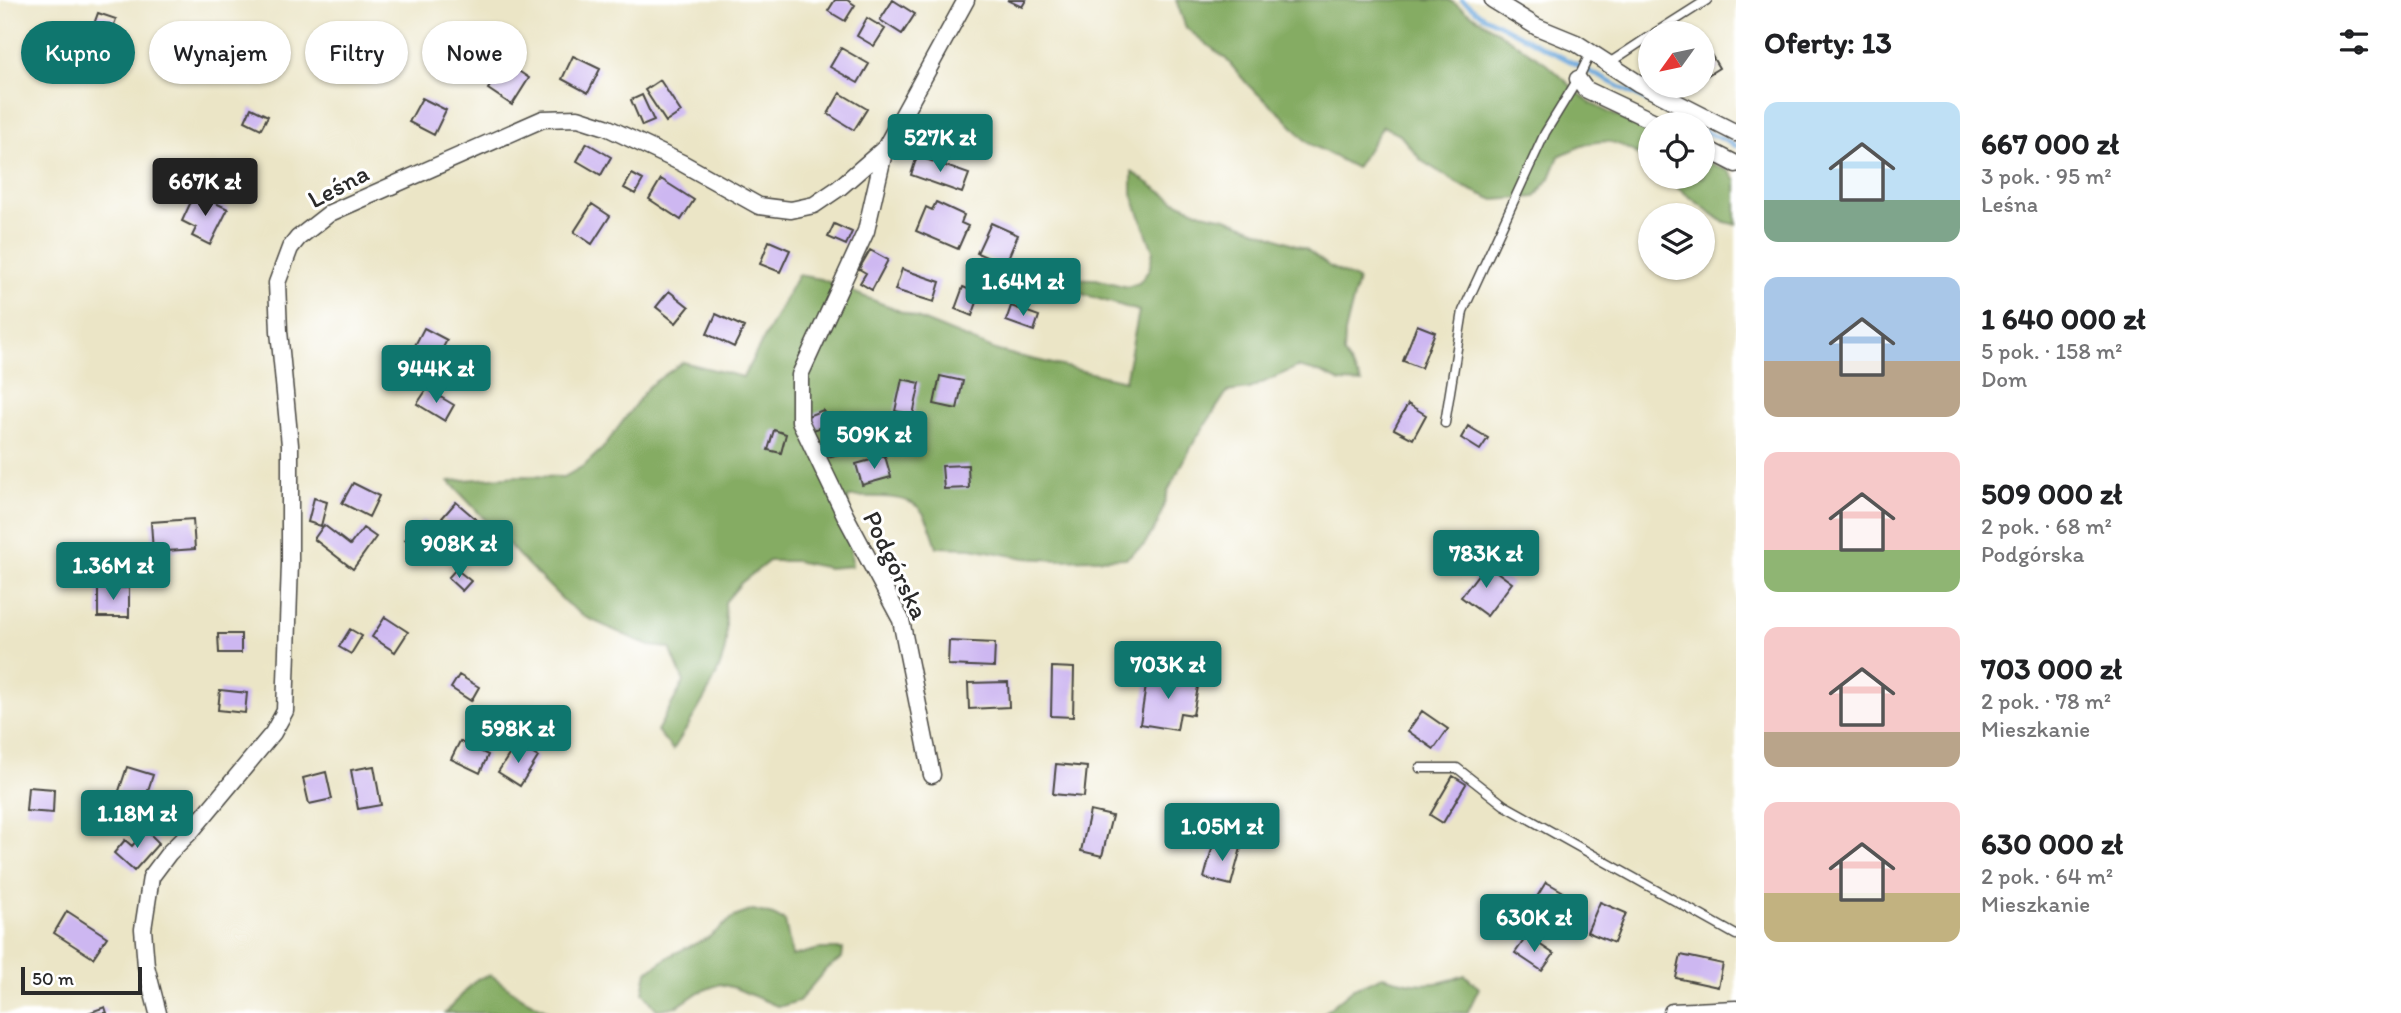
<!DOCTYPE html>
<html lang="pl">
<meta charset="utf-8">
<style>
:root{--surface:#fff;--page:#f2f2f2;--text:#202124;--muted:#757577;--accent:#0f766e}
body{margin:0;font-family:Itim,sans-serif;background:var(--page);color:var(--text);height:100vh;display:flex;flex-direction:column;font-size:26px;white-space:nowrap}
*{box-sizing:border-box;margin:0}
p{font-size:23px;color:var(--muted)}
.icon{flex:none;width:38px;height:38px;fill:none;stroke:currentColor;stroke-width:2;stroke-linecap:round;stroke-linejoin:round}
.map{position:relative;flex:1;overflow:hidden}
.sheet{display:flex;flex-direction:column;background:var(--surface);width:665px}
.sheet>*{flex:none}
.hud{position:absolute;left:21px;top:21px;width:665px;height:63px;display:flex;gap:14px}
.needle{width:46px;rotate:237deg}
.buttons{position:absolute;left:1638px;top:21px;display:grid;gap:14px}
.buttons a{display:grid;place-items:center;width:77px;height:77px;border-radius:50%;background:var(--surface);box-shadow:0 2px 5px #0004;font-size:35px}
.scale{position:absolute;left:21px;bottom:18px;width:121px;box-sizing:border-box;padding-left:7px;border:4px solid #2b2b2b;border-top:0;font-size:19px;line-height:24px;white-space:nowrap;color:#2b2b2b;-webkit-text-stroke:5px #fff;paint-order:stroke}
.price{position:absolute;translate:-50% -60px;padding:0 16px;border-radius:7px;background:var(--accent);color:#fff;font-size:23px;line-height:46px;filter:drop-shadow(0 2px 4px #0008)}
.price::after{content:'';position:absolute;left:50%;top:42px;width:21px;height:16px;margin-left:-10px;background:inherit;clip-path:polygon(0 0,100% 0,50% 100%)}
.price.on{background:#222;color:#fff}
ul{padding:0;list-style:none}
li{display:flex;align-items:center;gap:21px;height:175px;padding:0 28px}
li span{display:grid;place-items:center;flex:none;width:196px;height:140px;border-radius:14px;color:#555}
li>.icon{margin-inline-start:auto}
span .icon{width:84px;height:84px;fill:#fffc;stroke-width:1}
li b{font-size:30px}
h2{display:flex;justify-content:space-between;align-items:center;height:84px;padding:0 28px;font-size:30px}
.chip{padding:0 24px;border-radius:32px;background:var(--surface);box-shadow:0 2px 5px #0004;font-size:24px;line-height:63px}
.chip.on{background:var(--accent);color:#fff}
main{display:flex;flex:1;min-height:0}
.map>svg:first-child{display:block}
</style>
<main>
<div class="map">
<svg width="1736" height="1013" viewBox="0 0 1736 1013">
<rect width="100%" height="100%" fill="#fff"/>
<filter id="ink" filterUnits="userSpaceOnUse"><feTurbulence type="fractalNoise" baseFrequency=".0143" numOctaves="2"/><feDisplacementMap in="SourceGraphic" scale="14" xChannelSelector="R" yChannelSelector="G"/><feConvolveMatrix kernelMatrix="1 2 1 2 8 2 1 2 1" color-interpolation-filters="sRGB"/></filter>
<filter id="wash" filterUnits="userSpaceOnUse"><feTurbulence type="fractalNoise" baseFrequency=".00686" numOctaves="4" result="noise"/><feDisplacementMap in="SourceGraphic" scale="28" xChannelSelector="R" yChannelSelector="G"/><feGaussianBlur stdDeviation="1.57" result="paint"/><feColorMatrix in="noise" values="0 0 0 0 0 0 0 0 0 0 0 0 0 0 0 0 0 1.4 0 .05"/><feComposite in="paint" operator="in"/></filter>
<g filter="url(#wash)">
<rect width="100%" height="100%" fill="#ebe5c6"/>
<path fill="#85ac63" stroke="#586c47" stroke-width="2" d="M1176,0H1449L1546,63L1590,103L1650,133V164C1613,135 1601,136 1559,156L1550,178L1535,197L1494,200L1462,186L1422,161L1400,135L1383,126L1356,168L1308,143L1283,116L1249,86L1226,59L1186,28Z
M1703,160L1729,171L1736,181V225L1722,221L1663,177H1703Z
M1132,172L1175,201L1202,213L1226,218L1306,249L1330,267L1358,280L1345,333L1344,354L1362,383L1341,382L1322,373L1297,367L1249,389L1227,392L1194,442L1168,491L1158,523L1144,545L1126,558L1059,560L1025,558L971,548L937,547C933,535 928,516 918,507C903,494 867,497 848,497L852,566L828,568L795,561H769L741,583L725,602C725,615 727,628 726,641C724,673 690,722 673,750L657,731L684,682L670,648L649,646L585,617L566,603L522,559L449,481L519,476L564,477L585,465L603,448L649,386L683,362L743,377L798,275L821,279L998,351L1125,381L1139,311L1029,278L1096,279L1127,287L1139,283L1149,270L1153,251L1132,194Z
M753,910L773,915L785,921L792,956L820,949H843L842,958L826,969L799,1001L779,1007L735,988L720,984L699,992L678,1006L657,1010L643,992L647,972L673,954L708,938L734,917Z
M491,975L521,997L551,1013H445L477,979Z
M1465,975L1479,988L1467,1013H1324L1354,988L1383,976C1415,986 1434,987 1465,975Z"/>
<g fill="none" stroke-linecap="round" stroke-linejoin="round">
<path stroke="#6ca8dd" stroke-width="4.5" d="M1462,0L1483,16L1691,124
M1703,130L1736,146"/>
</g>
<g id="blocks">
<path fill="#cdb7f1" d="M835,0H847L855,5L845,21L828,11Z
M893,0L915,14L902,34L880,20Z
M1007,0H1026L1022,7Z
M98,13L116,19L107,44L89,38Z
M867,18L885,29L874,46L857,36Z
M1703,41L1719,68L1703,78Z
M841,48L869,64L858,83L830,67Z
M573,56L600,69L588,93L562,79Z
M505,62L529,78L512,105L488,89Z
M660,80L681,112L666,122L645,90Z
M840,93L867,109L854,130L828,114Z
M642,95L654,121L642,126L631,100Z
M422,98L446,110L434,135L409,122Z
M251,108L268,116L261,129L245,121Z
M587,143L611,157L601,175L577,161Z
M917,156L969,174L962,193L911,175Z
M632,174L643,180L635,194L624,188Z
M661,179L694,200L681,220L649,199Z
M195,193L228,209L210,245L192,236L196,228L182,221Z
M936,202L964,215L961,223L968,226L958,249L916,231L926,207L932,210Z
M592,204L610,216L592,244L574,232Z
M991,223L1018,235L1005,265L977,253Z
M834,224L852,232L846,245L828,237Z
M769,241L790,250L780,272L760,264Z
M870,250L888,260L872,290L860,283L866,273L859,269Z
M902,269L940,282L934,302L895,290Z
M963,287L980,294L972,316L955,309Z
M669,291L689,307L676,323L656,307Z
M1011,306L1039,316L1034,331L1006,321Z
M716,314L744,327L734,347L707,334Z
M1417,325L1435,332L1421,368L1403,361Z
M424,328L447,340L433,367L410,355Z
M940,376L963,381L957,409L934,404Z
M902,379L920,383L913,415L895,411Z
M427,389L454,405L445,421L417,404Z
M1408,404L1426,415L1413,439L1394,429Z
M823,410L829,424L811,431L805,417Z
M1468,426L1488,438L1480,450L1461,438Z
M774,430L786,434L781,453L768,450Z
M837,442L839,454L824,458L821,446Z
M885,456L891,477L862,485L856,464Z
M968,465L969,488L944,489L942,466Z
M353,483L379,496L369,517L342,503Z
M314,498L327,502L321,526L308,522Z
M456,502L477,520L463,536L442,518Z
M193,519L195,549L153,552L151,522Z
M423,520L438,533L428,543L435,549L426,559L405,540Z
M324,525L350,545L363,528L376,537L353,569L314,539Z
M1486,564L1512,583L1487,616L1461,597Z
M456,569L471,581L462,591L448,578Z
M98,587L129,588V617H98Z
M385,617L408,632L395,652L372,637Z
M350,629L362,636L351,654L339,647Z
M218,634H241V653H219Z
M949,641L995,643L994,667L948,665Z
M1052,667L1074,668L1073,717L1051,716Z
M1148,673L1199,681L1193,715L1180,713L1177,730L1140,724Z
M459,675L479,687L471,701L451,688Z
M1008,682L1009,707L969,709L968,683Z
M220,690L247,693L245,713L218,710Z
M1422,711L1448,729L1434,749L1408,731Z
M460,741L488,755L480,773L451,759Z
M516,744L538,757L520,786L498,772Z
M1056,764L1087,767L1084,797L1053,794Z
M374,766L381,805L358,809L351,770Z
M127,767L153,775L141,812L115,803Z
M326,772L332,799L309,804L303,778Z
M1453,776L1466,784L1443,823L1430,815Z
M28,787L54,789L53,813L26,811Z
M1090,811L1112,816L1102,856L1081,851Z
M146,830L159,843L134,871L114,853L125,840L132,846Z
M1214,841L1241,848L1231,885L1204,878Z
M1546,882L1562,891L1543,923L1527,913Z
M1600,902L1626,913L1614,943L1587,932Z
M67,911L107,937L93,958L54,933Z
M1527,936L1554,954L1542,971L1515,953Z
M1681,955L1723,964L1718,987L1676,978Z
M105,1007L107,1013H88Z"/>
</g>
</g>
<g filter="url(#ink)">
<use href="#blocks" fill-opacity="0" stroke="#484742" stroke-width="2"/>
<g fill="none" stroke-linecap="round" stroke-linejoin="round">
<defs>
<path id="lane" d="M1655,33L1707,0
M1609,63L1650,36
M1445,423L1463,311L1545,133L1578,79L1591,52
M1420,768H1457L1504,805L1736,935"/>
<path id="street" d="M1493,0L1537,27L1576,43L1638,83L1736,133
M1578,79L1585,89L1659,124
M1703,147L1736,164
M885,148L866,231L800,375V421L846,517L901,620L932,775
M1672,1012L1736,1009
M158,1013L146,966L143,929L151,877L169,853L193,829L273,733L285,711L290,563V445L279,331L277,283L290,248L298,238L330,213L543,119L578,118L606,127L682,163L759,206L791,210L814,205L839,188L885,148L966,0"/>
</defs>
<use href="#lane" stroke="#484742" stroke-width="11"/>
<use href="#street" stroke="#484742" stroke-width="19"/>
<use href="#lane" stroke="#fff" stroke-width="8"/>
<use href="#street" stroke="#fff" stroke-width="16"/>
</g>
</g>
<g text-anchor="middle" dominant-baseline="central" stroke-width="6" stroke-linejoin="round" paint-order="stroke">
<g font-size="26" fill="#2b2b2b" stroke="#fff">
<text transform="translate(338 186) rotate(-28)">Leśna</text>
<text transform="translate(896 565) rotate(64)">Podgórska</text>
</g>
</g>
</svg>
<div class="buttons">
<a><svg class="needle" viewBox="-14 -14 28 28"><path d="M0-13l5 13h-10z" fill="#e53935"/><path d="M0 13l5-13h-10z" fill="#757577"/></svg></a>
<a><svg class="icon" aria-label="locate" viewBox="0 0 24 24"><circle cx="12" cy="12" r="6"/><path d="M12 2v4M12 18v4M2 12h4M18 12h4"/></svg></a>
<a><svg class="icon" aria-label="layers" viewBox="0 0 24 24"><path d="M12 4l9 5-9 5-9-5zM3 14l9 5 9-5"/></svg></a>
</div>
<div class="scale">50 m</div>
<b class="price" style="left:940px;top:174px">527K zł</b>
<b class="price on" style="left:205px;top:218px">667K zł</b>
<b class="price" style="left:1023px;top:318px">1.64M zł</b>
<b class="price" style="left:436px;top:405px">944K zł</b>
<b class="price" style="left:874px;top:471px">509K zł</b>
<b class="price" style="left:459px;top:580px">908K zł</b>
<b class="price" style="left:1486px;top:590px">783K zł</b>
<b class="price" style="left:113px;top:602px">1.36M zł</b>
<b class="price" style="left:1168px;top:701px">703K zł</b>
<b class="price" style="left:518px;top:765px">598K zł</b>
<b class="price" style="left:137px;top:850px">1.18M zł</b>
<b class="price" style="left:1222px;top:863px">1.05M zł</b>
<b class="price" style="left:1534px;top:954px">630K zł</b>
<div class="hud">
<a class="chip on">Kupno</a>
<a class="chip">Wynajem</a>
<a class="chip">Filtry</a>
<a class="chip">Nowe</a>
</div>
</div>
<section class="sheet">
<h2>Oferty: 13<svg class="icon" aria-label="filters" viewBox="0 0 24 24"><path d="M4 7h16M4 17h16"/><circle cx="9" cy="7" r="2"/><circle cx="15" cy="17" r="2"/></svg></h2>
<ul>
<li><span style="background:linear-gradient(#bfe0f5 70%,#7fa58c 0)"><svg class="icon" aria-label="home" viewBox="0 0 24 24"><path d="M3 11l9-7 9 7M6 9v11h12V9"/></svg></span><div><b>667 000 zł</b><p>3 pok. · 95 m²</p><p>Leśna</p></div></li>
<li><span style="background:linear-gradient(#a9c7e8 60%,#b9a48a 0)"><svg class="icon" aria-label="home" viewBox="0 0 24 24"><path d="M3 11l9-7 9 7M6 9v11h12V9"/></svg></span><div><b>1 640 000 zł</b><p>5 pok. · 158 m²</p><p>Dom</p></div></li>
<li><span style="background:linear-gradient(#f6c9c9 70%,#8fb573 0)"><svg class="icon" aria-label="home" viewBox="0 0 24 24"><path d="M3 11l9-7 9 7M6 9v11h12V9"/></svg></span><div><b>509 000 zł</b><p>2 pok. · 68 m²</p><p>Podgórska</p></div></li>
<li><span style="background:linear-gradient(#f6c9c9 75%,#b9a48a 0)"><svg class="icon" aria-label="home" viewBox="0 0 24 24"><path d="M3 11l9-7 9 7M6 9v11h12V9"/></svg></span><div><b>703 000 zł</b><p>2 pok. · 78 m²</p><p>Mieszkanie</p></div></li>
<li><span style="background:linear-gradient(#f6c9c9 65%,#c2b280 0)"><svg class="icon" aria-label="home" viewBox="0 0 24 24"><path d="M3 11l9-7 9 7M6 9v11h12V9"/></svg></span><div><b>630 000 zł</b><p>2 pok. · 64 m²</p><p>Mieszkanie</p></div></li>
</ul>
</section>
</main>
